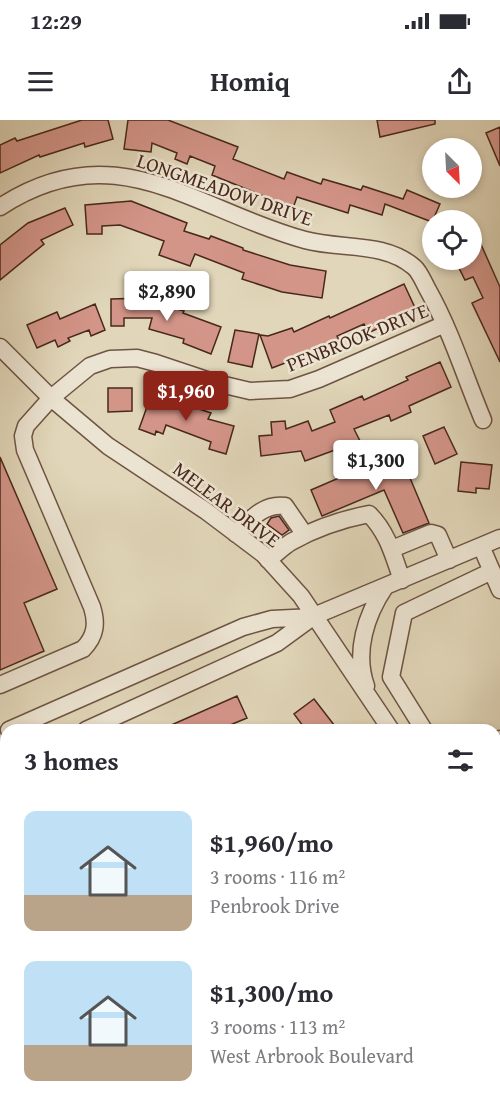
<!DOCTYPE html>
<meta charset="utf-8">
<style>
:root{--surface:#fff;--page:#f7f7f7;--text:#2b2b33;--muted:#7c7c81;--accent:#8f2418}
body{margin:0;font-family:"Gentium Book Plus",serif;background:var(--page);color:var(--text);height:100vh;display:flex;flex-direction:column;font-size:22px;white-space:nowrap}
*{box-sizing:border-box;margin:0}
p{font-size:20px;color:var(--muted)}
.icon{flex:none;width:33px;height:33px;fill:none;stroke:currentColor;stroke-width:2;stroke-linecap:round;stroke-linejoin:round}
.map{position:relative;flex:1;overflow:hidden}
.panel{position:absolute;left:0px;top:604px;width:501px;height:386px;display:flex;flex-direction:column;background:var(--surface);border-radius:18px 18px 0 0;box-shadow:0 3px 9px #0003}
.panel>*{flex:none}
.needle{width:39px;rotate:156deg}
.fabs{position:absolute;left:422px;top:18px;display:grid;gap:12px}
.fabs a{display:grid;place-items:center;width:60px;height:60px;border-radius:50%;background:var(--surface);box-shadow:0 3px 9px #0003;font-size:30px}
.price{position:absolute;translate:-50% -51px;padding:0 14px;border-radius:6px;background:#fff;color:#222;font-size:20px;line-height:39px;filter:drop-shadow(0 2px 3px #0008)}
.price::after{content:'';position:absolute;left:50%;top:36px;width:18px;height:14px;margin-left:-9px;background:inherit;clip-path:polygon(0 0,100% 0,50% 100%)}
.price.active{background:var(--accent);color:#fff}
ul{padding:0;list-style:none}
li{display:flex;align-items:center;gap:18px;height:150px;padding:0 24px}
li span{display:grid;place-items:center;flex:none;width:168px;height:120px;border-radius:12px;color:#555}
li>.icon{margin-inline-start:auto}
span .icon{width:72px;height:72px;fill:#fffc;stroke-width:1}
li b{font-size:26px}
h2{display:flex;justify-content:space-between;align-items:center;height:72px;padding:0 24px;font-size:26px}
.status{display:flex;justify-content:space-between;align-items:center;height:42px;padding:0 30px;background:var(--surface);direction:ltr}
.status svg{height:16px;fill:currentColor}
header{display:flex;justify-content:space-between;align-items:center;height:78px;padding:0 24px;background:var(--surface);font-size:27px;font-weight:600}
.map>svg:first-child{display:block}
</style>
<div class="status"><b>12:29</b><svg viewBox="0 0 49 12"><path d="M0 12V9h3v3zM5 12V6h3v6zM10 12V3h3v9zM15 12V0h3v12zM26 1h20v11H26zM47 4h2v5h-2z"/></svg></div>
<header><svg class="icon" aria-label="menu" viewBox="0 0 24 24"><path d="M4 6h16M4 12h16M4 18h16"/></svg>Homiq<svg class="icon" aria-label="share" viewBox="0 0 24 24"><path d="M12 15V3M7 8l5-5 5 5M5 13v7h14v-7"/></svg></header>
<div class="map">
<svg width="500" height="989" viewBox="0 0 500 989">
<rect width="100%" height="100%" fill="#e1d6b9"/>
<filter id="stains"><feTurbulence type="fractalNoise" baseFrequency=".00333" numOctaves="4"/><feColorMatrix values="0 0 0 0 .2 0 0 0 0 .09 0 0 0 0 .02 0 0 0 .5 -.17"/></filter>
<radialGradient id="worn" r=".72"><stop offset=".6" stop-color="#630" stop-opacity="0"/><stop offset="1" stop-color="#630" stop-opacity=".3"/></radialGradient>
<path fill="#d49589" stroke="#48281c" stroke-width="1.5" d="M82,0H108L113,19L85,27L84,23L40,37L39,35L0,53V25L15,18L17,21Z
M128,0H168L238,27L233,39L284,59L287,52L321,64L323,59L361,70L363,66L403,79L407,70L440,84L432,102L385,84L382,95L350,85L348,93L297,77L293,88L212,55L215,46L190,36L187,44L175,39L177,33L152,23L151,32L124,29Z
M377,0H435V4L380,17Z
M500,7V46L486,13Z
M131,81L187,103L184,111L209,119L211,116L243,128V130L290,145L326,151L322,178L282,172L242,159L244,153L195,134L190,146L159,135L164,121L120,105L102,106V114H87L85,85Z
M65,88L73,105L41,120L44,124L0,160V125L28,103Z
M471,102L500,167V242L472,183L483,178L473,157L465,160L459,148L471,142Z
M404,164L417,192L404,198L401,194L379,204L381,207L368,213L364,204L337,216L340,222L272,248L260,215L268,216L292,208L294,212L329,196L330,198Z
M145,178V180L184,191L183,193L221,207L211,234L183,223L184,219L149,209L152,198H124V206H111V179Z
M95,184L105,210L91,216L89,210L68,218L70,221L58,227L55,220L37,228L27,205L57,192L60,199Z
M235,210L259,214L252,247L228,242Z
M440,242L451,267L409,286L411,292L391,301L389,295L354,309L361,323L348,329L346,326L305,341L301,331L261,336L259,316L272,315L271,302L285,301L286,309L308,301L312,311L335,302L330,290L362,276L364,280L408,260L406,257Z
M108,268H132V291L108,292Z
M152,273L211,293L208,299L234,306L226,334L209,329L211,322L166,305L163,314L156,311L155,315L139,309Z
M444,307L457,334L435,344L423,316Z
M399,332L429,403L403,413L384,370L322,396L311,370Z
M0,337L57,469L24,483L44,531L0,550Z
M461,342L492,345L489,369L476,368V373L458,371Z
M279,396L289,410L282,415L267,404L271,398Z
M237,576L247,598L218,610H160Z
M314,579L338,610H306L294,594Z"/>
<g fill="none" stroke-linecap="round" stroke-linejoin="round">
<defs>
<path id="minor" d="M0,87C116,11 194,90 305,120C341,130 384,121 414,147C420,152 424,163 428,170C451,211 465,257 483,300
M0,227L51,278L108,326L206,391L263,434L301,476L391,610
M236,414C250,400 263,383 285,386L305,415
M481,426L500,470
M392,429L431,413L438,415L449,440
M268,440C276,434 283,427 291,422C314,409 344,399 369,394C388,413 393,435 402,460
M0,565L83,529C96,516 97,503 92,487L25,330L23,316L26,306L51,278L90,246L110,239L137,238L156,243L216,263L250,271L290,269L319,259L445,204
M366,566C354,532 366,495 385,467
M9,610L243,507L272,499L313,497
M86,610L277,523L314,496L500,418
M424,610L391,557L404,493L492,451
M495,621L500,619
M0,647L6,645
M495,660L500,666
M495,772L500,781
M2,846L6,883
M127,984L130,989"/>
</defs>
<use href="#minor" stroke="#6e5443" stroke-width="19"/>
<use href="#minor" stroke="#ece4d2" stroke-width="16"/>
</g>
<g text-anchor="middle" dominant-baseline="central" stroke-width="5" stroke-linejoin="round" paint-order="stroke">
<g font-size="20" fill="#48281c" stroke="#ece4d2">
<text transform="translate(225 69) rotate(19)">LONGMEADOW DRIVE</text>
<text transform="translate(357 217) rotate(-22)">PENBROOK DRIVE</text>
<text transform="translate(227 384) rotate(37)">MELEAR DRIVE</text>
</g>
</g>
<rect width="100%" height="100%" filter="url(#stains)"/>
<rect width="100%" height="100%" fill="url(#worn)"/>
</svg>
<div class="fabs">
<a><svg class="needle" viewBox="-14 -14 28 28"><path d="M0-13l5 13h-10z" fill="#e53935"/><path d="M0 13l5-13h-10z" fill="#7c7c81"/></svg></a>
<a><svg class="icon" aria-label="locate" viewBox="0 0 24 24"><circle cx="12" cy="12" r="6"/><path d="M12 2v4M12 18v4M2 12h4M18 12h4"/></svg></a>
</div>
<b class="price" style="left:167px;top:202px">$2,890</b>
<b class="price active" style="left:186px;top:302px">$1,960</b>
<b class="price" style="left:376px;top:371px">$1,300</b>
<section class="panel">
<h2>3 homes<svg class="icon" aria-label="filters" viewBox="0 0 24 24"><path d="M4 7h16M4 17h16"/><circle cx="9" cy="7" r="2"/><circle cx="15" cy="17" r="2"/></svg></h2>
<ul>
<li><span style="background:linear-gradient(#bfe0f5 70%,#b9a48a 0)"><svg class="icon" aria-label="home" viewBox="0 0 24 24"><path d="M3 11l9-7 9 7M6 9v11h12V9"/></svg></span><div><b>$1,960/mo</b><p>3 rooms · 116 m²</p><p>Penbrook Drive</p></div></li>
<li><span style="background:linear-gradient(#bfe0f5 70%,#b9a48a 0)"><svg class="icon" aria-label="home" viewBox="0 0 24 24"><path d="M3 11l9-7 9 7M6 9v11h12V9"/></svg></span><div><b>$1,300/mo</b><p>3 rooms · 113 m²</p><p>West Arbrook Boulevard</p></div></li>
</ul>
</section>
</div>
